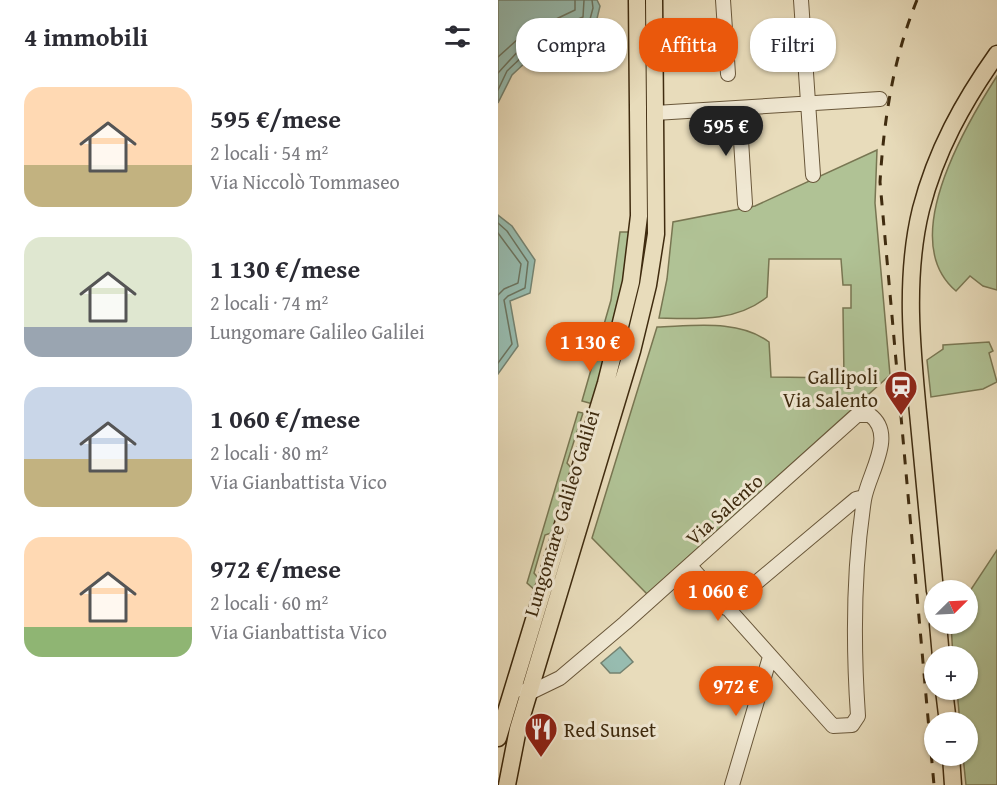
<!DOCTYPE html>
<html lang="it">
<meta charset="utf-8">
<style>
:root{--surface:#fff;--page:#f2f2f3;--text:#2b2b33;--muted:#7c7c81;--accent:#ea580c}
body{margin:0;font-family:"Gentium Book Plus",serif;background:var(--page);color:var(--text);height:100vh;display:flex;flex-direction:column;font-size:22px;white-space:nowrap}
*{box-sizing:border-box;margin:0}
p{font-size:20px;color:var(--muted)}
.icon{flex:none;width:33px;height:33px;fill:none;stroke:currentColor;stroke-width:2;stroke-linecap:round;stroke-linejoin:round}
.map{position:relative;flex:1;overflow:hidden}
.details{display:flex;flex-direction:column;background:var(--surface);width:498px}
.details>*{flex:none}
.hud{position:absolute;left:18px;top:18px;width:390px;height:54px;display:flex;gap:12px}
.needle{width:39px;rotate:66deg}
.controls{position:absolute;left:426px;top:580px;display:grid;gap:12px}
.controls a{display:grid;place-items:center;width:54px;height:54px;border-radius:50%;background:var(--surface);box-shadow:0 2px 4px #0004;font-size:30px}
.price{position:absolute;translate:-50% -51px;padding:0 14px;border-radius:21px;background:var(--accent);color:#fff;font-size:20px;line-height:39px;filter:drop-shadow(0 2px 3px #0008)}
.price::after{content:'';position:absolute;left:50%;top:36px;width:18px;height:14px;margin-left:-9px;background:inherit;clip-path:polygon(0 0,100% 0,50% 100%)}
.price.on{background:#222;color:#fff}
ul{padding:0;list-style:none}
li{display:flex;align-items:center;gap:18px;height:150px;padding:0 24px}
li span{display:grid;place-items:center;flex:none;width:168px;height:120px;border-radius:18px;color:#555}
li>.icon{margin-inline-start:auto}
span .icon{width:72px;height:72px;fill:#fffc;stroke-width:1}
li b{font-size:26px}
h2{display:flex;justify-content:space-between;align-items:center;height:72px;padding:0 24px;font-size:26px}
.chip{padding:0 21px;border-radius:24px;background:var(--surface);box-shadow:0 2px 4px #0004;font-size:21px;line-height:54px}
.chip.on{background:var(--accent);color:#fff}
main{display:flex;flex:1;min-height:0}
.map>svg:first-child{display:block}
</style>
<main>
<section class="details">
<h2>4 immobili<svg class="icon" aria-label="filters" viewBox="0 0 24 24"><path d="M4 7h16M4 17h16"/><circle cx="9" cy="7" r="2"/><circle cx="15" cy="17" r="2"/></svg></h2>
<ul>
<li><span style="background:linear-gradient(#ffd9b3 65%,#c2b280 0)"><svg class="icon" aria-label="home" viewBox="0 0 24 24"><path d="M3 11l9-7 9 7M6 9v11h12V9"/></svg></span><div><b>595 €/mese</b><p>2 locali · 54 m²</p><p>Via Niccolò Tommaseo</p></div></li>
<li><span style="background:linear-gradient(#dfe7d0 75%,#9aa5b1 0)"><svg class="icon" aria-label="home" viewBox="0 0 24 24"><path d="M3 11l9-7 9 7M6 9v11h12V9"/></svg></span><div><b>1 130 €/mese</b><p>2 locali · 74 m²</p><p>Lungomare Galileo Galilei</p></div></li>
<li><span style="background:linear-gradient(#c9d6e8 60%,#c2b280 0)"><svg class="icon" aria-label="home" viewBox="0 0 24 24"><path d="M3 11l9-7 9 7M6 9v11h12V9"/></svg></span><div><b>1 060 €/mese</b><p>2 locali · 80 m²</p><p>Via Gianbattista Vico</p></div></li>
<li><span style="background:linear-gradient(#ffd9b3 75%,#8fb573 0)"><svg class="icon" aria-label="home" viewBox="0 0 24 24"><path d="M3 11l9-7 9 7M6 9v11h12V9"/></svg></span><div><b>972 €/mese</b><p>2 locali · 60 m²</p><p>Via Gianbattista Vico</p></div></li>
</ul>
</section>
<div class="map">
<svg width="499" height="785" viewBox="0 0 499 785">
<rect width="100%" height="100%" fill="#e8dcbb"/>
<filter id="stains"><feTurbulence type="fractalNoise" baseFrequency=".00333" numOctaves="4"/><feColorMatrix values="0 0 0 0 .2 0 0 0 0 .09 0 0 0 0 .02 0 0 0 .5 -.17"/></filter>
<radialGradient id="worn" r=".72"><stop offset=".6" stop-color="#630" stop-opacity="0"/><stop offset="1" stop-color="#630" stop-opacity=".3"/></radialGradient>
<path fill="#b0c295" stroke="#787652" stroke-width="1.5" d="M499,76V290L485,286L472,276L458,291C399,241 467,126 499,76Z
M379,150L377,203L392,375L149,594L94,538L159,327C195,326 241,319 271,342L273,377L346,378L345,308H353V285H345L343,259H271L269,297C238,322 199,319 161,318L169,279L175,222L257,206Z
M122,232H134L127,281L95,404L84,401L113,300Z
M491,342L495,351L491,353L499,382L485,389L433,397L429,360L445,349V345Z
M80,412L85,413L69,463L75,470L56,532L47,535L36,573L41,579L38,591L29,583Z
M499,550V785H468L465,756H470V723H462L459,690H470V657H455L453,624H470V594Z"/>
<path fill="#97bcb0" stroke="#748270" stroke-width="1.5" d="M0,0H99L102,6L97,27L70,37L57,56L44,64L30,60L14,75L0,103Z
M0,215L14,226L37,260L32,293L12,301L20,346L0,374Z
M122,647L135,662L122,673H112L103,663Z"/>
<g fill="none" stroke-linecap="round" stroke-linejoin="round">
<path stroke="#6b7460" stroke-width="1.5" d="M0,57L20,39L42,38L56,20L77,10V0
M0,73L23,48L31,46L43,48L63,26L85,17L86,0
M0,90L9,71L26,55L44,57L53,52L67,32L91,23L95,8L94,0
M0,223L9,231L30,262L27,288L10,296L6,300L14,344L0,363
M0,233L23,264L20,283L6,289L0,295"/>
<defs>
<path id="minor" d="M225,0L230,74
M303,0L315,175
M241,108L247,204
M157,113L382,99
M228,608L358,499L366,497
M26,691L31,693L62,678L127,623L359,415H372C399,435 370,474 366,500C355,572 355,643 360,716L354,725L335,726L192,566
M234,785L272,657"/>
<path id="major" d="M437,591C432,535 426,479 421,423C414,352 406,278 423,209C438,151 465,102 499,54
M440,624L443,657
M446,690L450,723
M0,738L108,383L133,282L141,216L139,0
M453,756L455,785
M9,785L20,729L134,351L150,285L158,234L156,0"/>
</defs>
<use href="#minor" stroke="#69573a" stroke-width="16"/>
<use href="#major" stroke="#3f2b0f" stroke-width="19"/>
<use href="#minor" stroke="#f0e8d3" stroke-width="14"/>
<use href="#major" stroke="#e8dcbb" stroke-width="16"/>
<path stroke="#3f2b0f" stroke-width="3" stroke-dasharray="10 10" stroke-linecap="butt" d="M419,0C395,59 386,119 382,182L436,785"/>
</g>
<defs>
<symbol id="station-pin" viewBox="-11 -11 22 30"><path d="M0 17L-7.5 6A9.5 9.5 0 1 1 7.5 6Z" fill="#8f2418" stroke="#f0e8d3"/><path d="M-3-6H3Q5-6 5-4V2Q5 4 3 4L4.5 6H3L1.5 4h-3L-3 6H-4.5L-3 4Q-5 4-5 2V-4Q-5-6-3-6ZM-3.5-4v3h7v-3ZM-3.5 1v1.5H-2V1ZM2 1v1.5H3.5V1Z" fill="#fff"/></symbol>
<symbol id="restaurant-pin" viewBox="-11 -11 22 30"><path d="M0 17L-7.5 6A9.5 9.5 0 1 1 7.5 6Z" fill="#8f2418" stroke="#f0e8d3"/><path d="M-5-6h1v4h1v-4h1v4h1v-4h1v5L-1.5 .5V6h-2V.5L-5-1ZM5-6V6H3V1.5H1.5Q1.5-4 5-6Z" fill="#fff"/></symbol>
</defs>
<g fill-rule="evenodd">
<use href="#station-pin" x="384" y="368" width="38" height="52"/>
<use href="#restaurant-pin" x="24" y="710" width="38" height="52"/>
</g>
<g text-anchor="middle" dominant-baseline="central" stroke-width="6" stroke-linejoin="round" paint-order="stroke">
<g font-size="20" fill="#3f2b0f" stroke="#f0e8d3" text-anchor="end">
<text x="380" y="376">Gallipoli<tspan x="380" dy="23">Via Salento</tspan></text>
<text x="66" y="729" text-anchor="start">Red Sunset</text>
</g>
<g font-size="20" fill="#3f2b0f" stroke="#f0e8d3">
<text transform="translate(226 509) rotate(-42)">Via Salento</text>
<text transform="translate(63 513) rotate(-73)">Lungomare Galileo Galilei</text>
</g>
</g>
<rect width="100%" height="100%" filter="url(#stains)"/>
<rect width="100%" height="100%" fill="url(#worn)"/>
</svg>
<div class="controls">
<a><svg class="needle" viewBox="-14 -14 28 28"><path d="M0-13l5 13h-10z" fill="#e53935"/><path d="M0 13l5-13h-10z" fill="#7c7c81"/></svg></a>
<a>+</a>
<a>−</a>
</div>
<b class="price on" style="left:228px;top:157px">595 €</b>
<b class="price" style="left:92px;top:373px">1 130 €</b>
<b class="price" style="left:220px;top:622px">1 060 €</b>
<b class="price" style="left:238px;top:717px">972 €</b>
<div class="hud">
<a class="chip">Compra</a>
<a class="chip on">Affitta</a>
<a class="chip">Filtri</a>
</div>
</div>
</main>
